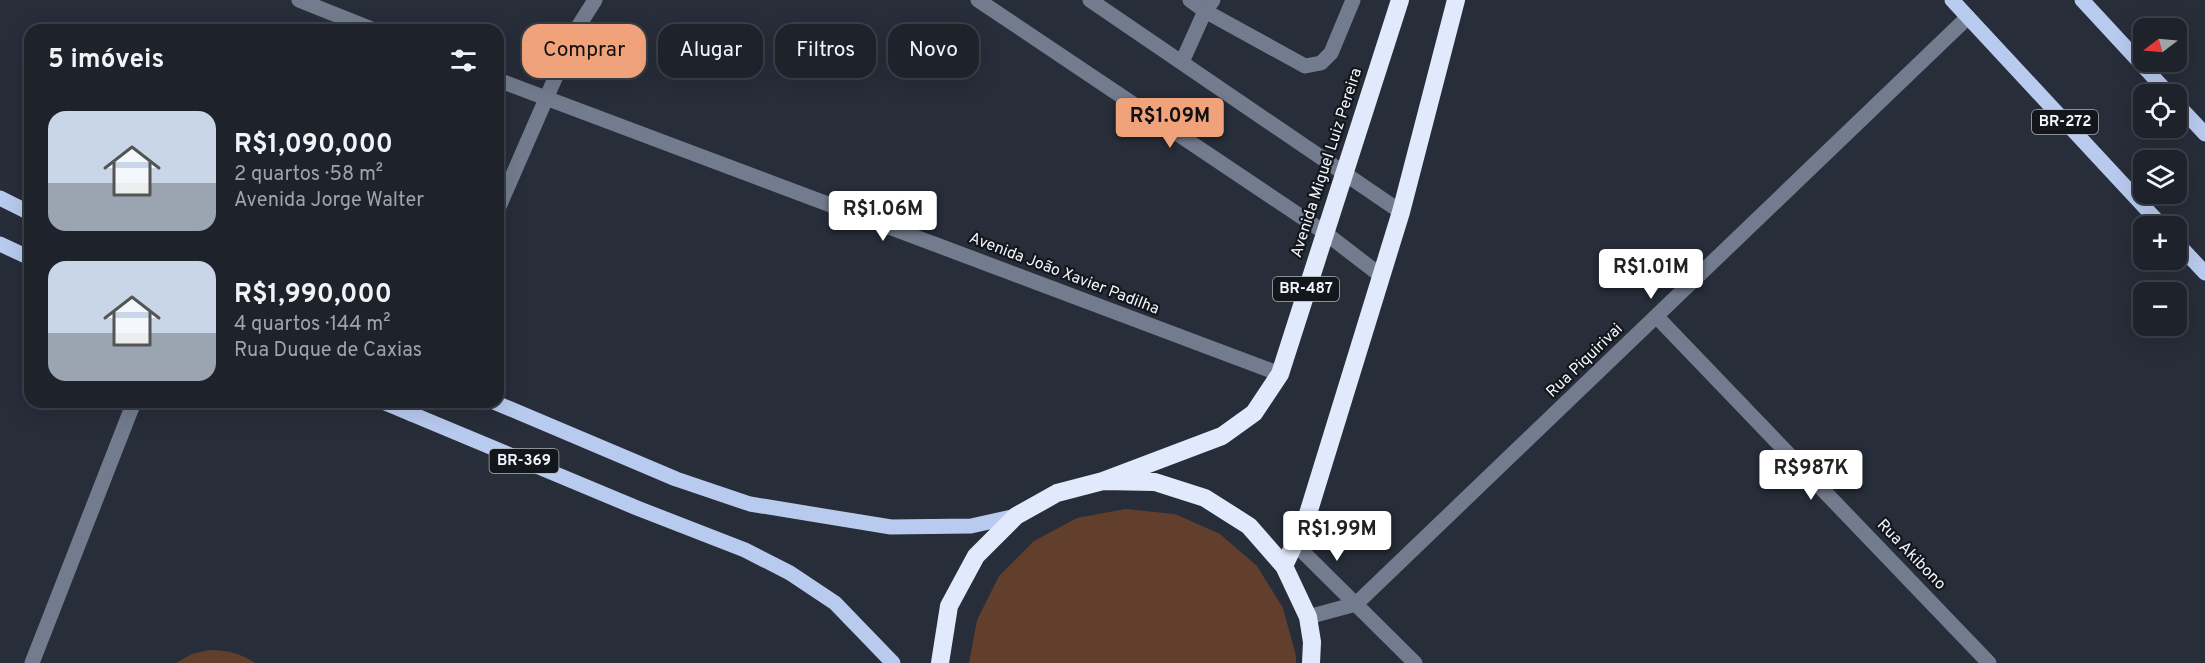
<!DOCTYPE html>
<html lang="pt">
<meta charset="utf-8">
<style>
:root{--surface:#1d222b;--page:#2a2f37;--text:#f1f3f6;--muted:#a0a4a9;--line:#3b3f47;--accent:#f0a27a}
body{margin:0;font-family:Overpass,sans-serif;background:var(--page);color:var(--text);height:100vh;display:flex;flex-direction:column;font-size:22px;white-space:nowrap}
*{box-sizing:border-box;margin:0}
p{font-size:20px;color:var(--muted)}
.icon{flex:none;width:33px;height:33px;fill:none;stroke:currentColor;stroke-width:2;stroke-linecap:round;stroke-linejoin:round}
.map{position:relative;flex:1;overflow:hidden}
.sheet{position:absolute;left:24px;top:24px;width:480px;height:384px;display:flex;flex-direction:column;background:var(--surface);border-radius:18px;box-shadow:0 6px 24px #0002,0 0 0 2px var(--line)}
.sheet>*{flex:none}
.hud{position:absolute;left:522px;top:24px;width:570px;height:54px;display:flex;gap:12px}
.needle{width:39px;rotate:254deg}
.fabs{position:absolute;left:2133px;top:18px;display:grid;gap:12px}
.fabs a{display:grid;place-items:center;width:54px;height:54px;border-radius:12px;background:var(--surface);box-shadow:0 6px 24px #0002,0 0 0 2px var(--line);font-size:30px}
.price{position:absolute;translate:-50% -51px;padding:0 14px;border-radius:6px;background:#fff;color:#222;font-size:20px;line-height:39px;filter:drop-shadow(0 2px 3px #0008)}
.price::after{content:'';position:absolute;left:50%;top:36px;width:18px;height:14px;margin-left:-9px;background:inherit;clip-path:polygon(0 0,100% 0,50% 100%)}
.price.active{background:var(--accent);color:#111}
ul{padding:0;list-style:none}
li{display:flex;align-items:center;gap:18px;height:150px;padding:0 24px}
li span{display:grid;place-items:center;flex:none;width:168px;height:120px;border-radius:18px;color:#555}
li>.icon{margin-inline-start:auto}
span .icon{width:72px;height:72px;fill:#fffc;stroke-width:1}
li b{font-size:26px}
h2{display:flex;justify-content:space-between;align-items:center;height:72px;padding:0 24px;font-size:26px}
.pill{padding:0 21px;border-radius:18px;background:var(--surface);box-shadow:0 6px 24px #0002,0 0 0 2px var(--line);font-size:21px;line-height:54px}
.pill.active{background:var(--accent);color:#111}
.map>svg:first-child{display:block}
</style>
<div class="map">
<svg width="2205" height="663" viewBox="0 0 2205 663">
<rect width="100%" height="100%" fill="#272d39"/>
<path fill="#623f2d" d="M1125,509L1175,514L1220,534L1257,566L1283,608L1296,656V663H969L977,620L999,576L1034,541L1077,518Z
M209,650C227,650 240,653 255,663H176L192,654Z"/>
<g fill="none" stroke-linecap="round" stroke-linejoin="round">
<path stroke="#737c8e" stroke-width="15" d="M299,0L374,30
M978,0L1324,232L1380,275
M1090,0L1401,212
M1190,0L1205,11L1305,66L1321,63L1331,53L1353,0
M1182,62L1205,11L1213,0
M498,80L1280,374
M498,209L576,30L595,0
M1657,317L1989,663
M411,414L416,402
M1294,543L1415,663
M1308,617L1356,604L1968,17
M32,663L134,402"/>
<path stroke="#b9caef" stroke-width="15" d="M1952,0L2162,226
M2082,0L2169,94
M2176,103L2205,134
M0,198L30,213
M2176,242L2205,273
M0,244L30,258
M383,402L637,508L745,550L790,573L835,603L893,663
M494,402L676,479L750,504L891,527L971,526L1016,516"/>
<path stroke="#e1eafc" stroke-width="18" d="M1103,481L1222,436L1254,413L1280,374L1400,0
M1284,566L1307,517L1401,212L1456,0
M940,663L949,606L976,556L1016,516L1057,493L1103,481L1155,482L1205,498L1249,526L1284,566L1308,617L1312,642L1311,663"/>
</g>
<g text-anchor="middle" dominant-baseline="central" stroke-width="4.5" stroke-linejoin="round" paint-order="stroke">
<g fill="#13161b" stroke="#aeb2b9" stroke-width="1.5">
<rect x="2032" y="110" width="66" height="24" rx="4.5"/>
<rect x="1273" y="277" width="66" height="24" rx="4.5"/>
<rect x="489.5" y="449" width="69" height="24" rx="4.5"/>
</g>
<g font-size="15" font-weight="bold" fill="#f1f5fd">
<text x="2065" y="122">BR-272</text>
<text x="1306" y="289">BR-487</text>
<text x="524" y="461">BR-369</text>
</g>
<g font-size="16" fill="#f1f5fd" stroke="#13161b">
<text transform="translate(1327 163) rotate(-72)">Avenida Miguel Luiz Pereira</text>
<text transform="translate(1064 274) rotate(21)">Avenida João Xavier Padilha</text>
<text transform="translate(1585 361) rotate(-44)">Rua Piquirivai</text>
<text transform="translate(1911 555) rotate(46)">Rua Akibono</text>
</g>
</g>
</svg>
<div class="fabs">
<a><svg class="needle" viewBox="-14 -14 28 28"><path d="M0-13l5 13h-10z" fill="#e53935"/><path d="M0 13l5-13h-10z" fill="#a0a4a9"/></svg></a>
<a><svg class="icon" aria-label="locate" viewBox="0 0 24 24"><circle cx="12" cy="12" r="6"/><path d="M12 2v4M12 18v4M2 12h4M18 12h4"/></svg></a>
<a><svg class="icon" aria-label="layers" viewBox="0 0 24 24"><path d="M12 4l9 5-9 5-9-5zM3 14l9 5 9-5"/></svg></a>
<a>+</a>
<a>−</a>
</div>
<b class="price active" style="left:1170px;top:149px">R$1.09M</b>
<b class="price" style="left:883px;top:242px">R$1.06M</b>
<b class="price" style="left:1651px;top:300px">R$1.01M</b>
<b class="price" style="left:1811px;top:501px">R$987K</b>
<b class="price" style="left:1337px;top:562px">R$1.99M</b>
<div class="hud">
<a class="pill active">Comprar</a>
<a class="pill">Alugar</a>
<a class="pill">Filtros</a>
<a class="pill">Novo</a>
</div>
<section class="sheet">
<h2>5 imóveis<svg class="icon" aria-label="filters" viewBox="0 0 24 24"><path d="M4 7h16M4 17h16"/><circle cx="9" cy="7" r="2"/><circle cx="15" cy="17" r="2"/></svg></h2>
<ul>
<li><span style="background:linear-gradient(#c9d6e8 60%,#9aa5b1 0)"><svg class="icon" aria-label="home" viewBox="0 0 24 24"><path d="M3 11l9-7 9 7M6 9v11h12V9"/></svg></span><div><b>R$1,090,000</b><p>2 quartos · 58 m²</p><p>Avenida Jorge Walter</p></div></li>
<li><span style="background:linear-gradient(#c9d6e8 60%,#9aa5b1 0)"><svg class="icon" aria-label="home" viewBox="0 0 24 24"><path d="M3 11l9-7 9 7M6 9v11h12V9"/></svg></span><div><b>R$1,990,000</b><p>4 quartos · 144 m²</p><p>Rua Duque de Caxias</p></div></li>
</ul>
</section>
</div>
